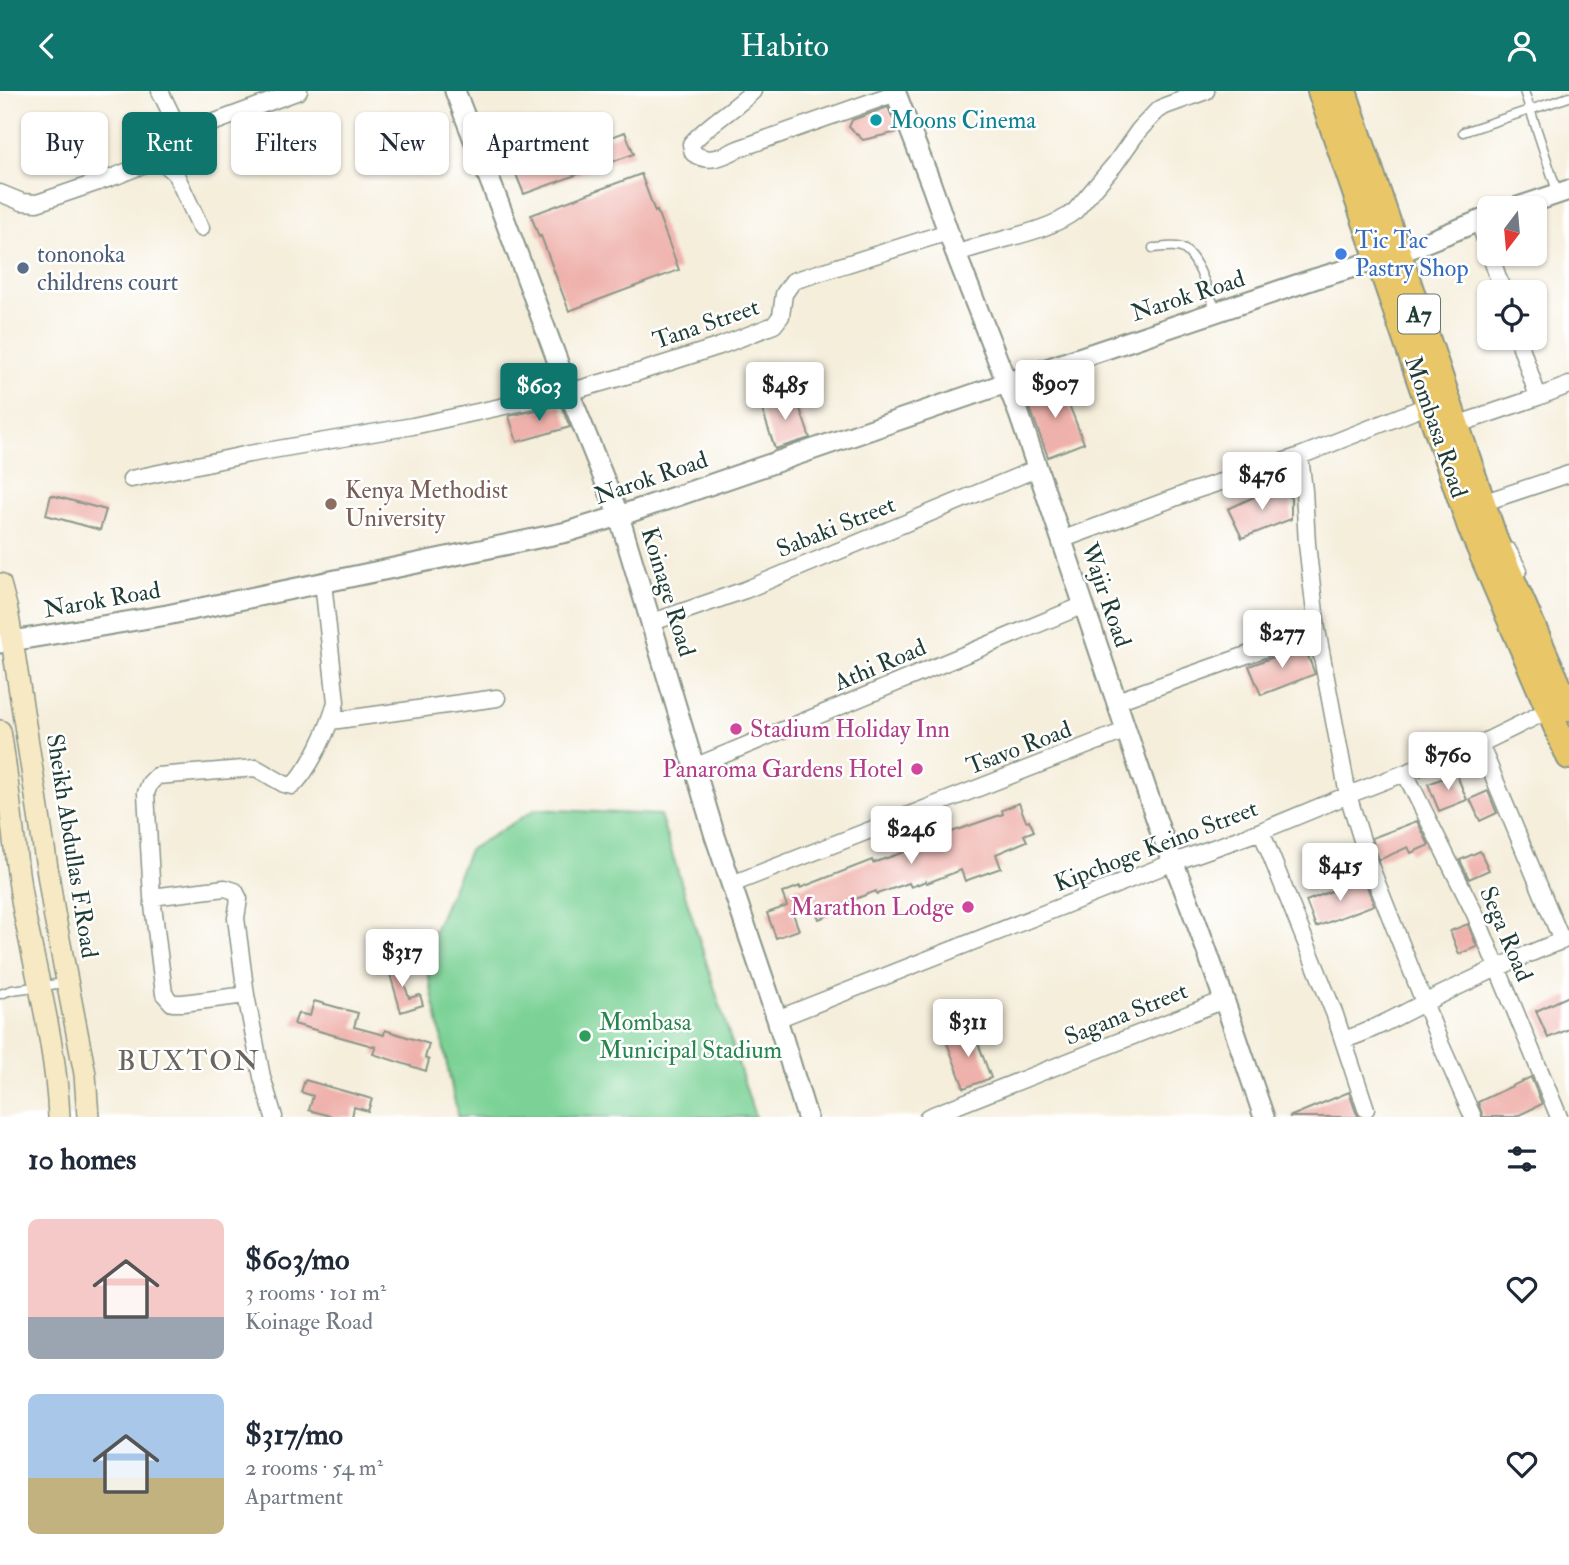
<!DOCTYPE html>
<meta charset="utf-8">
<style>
:root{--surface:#fff;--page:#f2f2f3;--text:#1f2937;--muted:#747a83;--accent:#0f766e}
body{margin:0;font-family:"IM FELL Double Pica",serif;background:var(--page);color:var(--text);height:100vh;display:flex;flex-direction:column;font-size:26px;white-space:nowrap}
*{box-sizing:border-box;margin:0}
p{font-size:23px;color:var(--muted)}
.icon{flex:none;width:38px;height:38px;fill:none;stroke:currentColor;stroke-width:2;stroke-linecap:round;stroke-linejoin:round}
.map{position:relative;height:1026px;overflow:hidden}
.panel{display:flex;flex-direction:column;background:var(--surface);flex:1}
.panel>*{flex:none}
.top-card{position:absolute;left:21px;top:21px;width:700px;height:63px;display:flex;gap:14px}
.needle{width:46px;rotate:196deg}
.tools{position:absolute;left:1477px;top:105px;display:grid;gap:14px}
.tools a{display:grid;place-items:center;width:70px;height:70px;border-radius:10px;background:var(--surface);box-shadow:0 2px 5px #0004;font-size:35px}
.price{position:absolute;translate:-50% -60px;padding:0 16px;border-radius:7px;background:#fff;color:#222;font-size:23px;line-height:46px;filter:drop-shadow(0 2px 4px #0008)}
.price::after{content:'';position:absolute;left:50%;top:42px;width:21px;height:16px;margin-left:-10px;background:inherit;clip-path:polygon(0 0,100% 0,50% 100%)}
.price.selected{background:var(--accent);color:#fff}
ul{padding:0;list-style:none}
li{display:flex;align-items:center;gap:21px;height:175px;padding:0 28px}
li span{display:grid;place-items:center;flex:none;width:196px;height:140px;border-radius:10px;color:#555}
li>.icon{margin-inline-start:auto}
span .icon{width:84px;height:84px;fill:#fffc;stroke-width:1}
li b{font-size:30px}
h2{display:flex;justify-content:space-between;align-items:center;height:84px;padding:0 28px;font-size:30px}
.pill{padding:0 24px;border-radius:10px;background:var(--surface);box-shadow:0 2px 5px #0004;font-size:24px;line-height:63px}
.pill.selected{background:var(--accent);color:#fff}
header{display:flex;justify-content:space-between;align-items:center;height:91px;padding:0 28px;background:var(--accent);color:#fff;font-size:32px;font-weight:600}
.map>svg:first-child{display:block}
</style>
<header><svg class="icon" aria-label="back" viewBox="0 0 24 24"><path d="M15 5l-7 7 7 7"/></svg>Habito<svg class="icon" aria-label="person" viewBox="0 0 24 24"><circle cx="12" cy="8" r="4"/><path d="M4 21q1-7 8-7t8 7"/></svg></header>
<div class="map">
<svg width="1569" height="1026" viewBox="0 0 1569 1026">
<rect width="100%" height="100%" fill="#fff"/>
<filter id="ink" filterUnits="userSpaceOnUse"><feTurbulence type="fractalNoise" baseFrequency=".0143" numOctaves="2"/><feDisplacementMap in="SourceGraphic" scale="14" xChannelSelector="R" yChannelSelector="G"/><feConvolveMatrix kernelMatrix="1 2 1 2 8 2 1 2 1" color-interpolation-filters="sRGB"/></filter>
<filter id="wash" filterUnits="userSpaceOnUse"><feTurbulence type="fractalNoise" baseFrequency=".00686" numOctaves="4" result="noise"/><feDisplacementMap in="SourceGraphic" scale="28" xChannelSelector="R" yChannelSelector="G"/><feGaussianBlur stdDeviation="1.57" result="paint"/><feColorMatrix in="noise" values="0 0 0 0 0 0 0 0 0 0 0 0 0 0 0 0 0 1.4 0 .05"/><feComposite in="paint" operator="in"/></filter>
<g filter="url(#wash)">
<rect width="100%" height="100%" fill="#f5eedb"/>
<path fill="#7cd296" stroke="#4e8865" stroke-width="2" d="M536,718L660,724L755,1026H458L424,863L469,759Z"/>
<g id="blocks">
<path fill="#efb1ab" d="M888,16L898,41L863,49L849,36L852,29Z
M625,41L634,63L524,103L515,81Z
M641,83L655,121L657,120L679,179L569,220L541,145L539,146L531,124Z
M1061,293L1084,352L1048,366L1026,306Z
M795,303L810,347L775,358L761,315Z
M561,314L570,336L517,351L509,325Z
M1275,396L1291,407V428L1242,447L1228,418Z
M51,404L106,419L100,439L46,424Z
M1304,555L1315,583L1261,604L1249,575Z
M1456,682L1467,709L1439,720L1428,693Z
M1488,700L1497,722L1480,730L1470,708Z
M1019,712L1026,730L1029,729L1034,740L1024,744L1027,750L996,763L1001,777L965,790L961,779L927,792L926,790L911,796L909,792L877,803L876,800L847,811L849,816L819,828L813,813L792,820L799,839L776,847L767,822L787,815L782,802L800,795V797L872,769L873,772L913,758L907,743L935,732L940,745L1003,723L1002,719Z
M1417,730L1429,754L1411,762L1408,756L1379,769L1372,747Z
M1480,760L1489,779L1469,788L1460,769Z
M1364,787L1374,814L1316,836L1306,810Z
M1468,833L1477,856L1459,863L1450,840Z
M397,870L409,907L420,904L423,914L401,921L387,873Z
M1569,905V938L1548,947L1536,920Z
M314,910L358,922L354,936L384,944L385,939L429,953L425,967L429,969L426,980L373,963L376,956L294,933L298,922L310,925Z
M973,939L991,987L964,997L946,949Z
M1531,986L1542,1013L1515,1026H1483L1478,1011Z
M305,989L372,1008L368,1020L354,1016L352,1026H334L309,1019L313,1005L301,1001Z
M1349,1001L1356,1021L1359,1026H1289Z"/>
</g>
</g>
<g filter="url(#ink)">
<use href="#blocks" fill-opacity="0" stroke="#8a9688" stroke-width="2"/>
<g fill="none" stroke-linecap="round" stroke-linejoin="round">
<defs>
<path id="service" d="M1524,0L1558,103
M1463,41L1569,6
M1153,157C1161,157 1172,154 1181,157C1197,162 1209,204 1216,219
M1508,456L1511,457L1523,479L1517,488
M0,903L12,899L65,892"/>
<path id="minor" d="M160,0L176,33C183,39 188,38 196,38L299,0
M753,0C734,19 709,32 691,53L693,62C708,73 722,66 738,58L896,2
M0,102L22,111L37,112L116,85L150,71L157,70L164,72L175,82L201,137
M1479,130L1489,161
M956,163C990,149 1048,142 1075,120L1115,73L1139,39L1157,20L1165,15L1206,0
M1490,163L1503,201
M1518,247L1538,306
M1456,334L1538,306L1569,294
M1300,365L1304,400L1307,453L1317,539L1348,704L1369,772L1441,954L1473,1026
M131,388L249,363L413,335L569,301L639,281L720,255L774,234L781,225L784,203L793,190L948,141
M1482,412L1569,383
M1061,449L1193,400L1300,365L1429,314
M650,532L745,499L1038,377
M1117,610L1317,539
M331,630L497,607
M1480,653L1562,850
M694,676L1084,514
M1405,682L1475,823L1559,1026
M1261,740L1335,924L1343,949C1373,940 1399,924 1426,911C1473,888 1520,865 1569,847
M732,793L1127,639
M152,806L225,797L235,800L239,808L236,827L246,904
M777,928L1174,771L1261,740L1348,704L1480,653L1549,619
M1343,949L1366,1018
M274,1026L262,986L246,904L183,912H172L164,903L152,806L146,702L150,692L157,685L256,677L284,693L292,695C310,679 330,635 336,611L323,491
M928,1026L1224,909"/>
<path id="tertiary" d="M455,0L499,113L569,301L619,425L715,745L777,928L807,1026
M895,0L931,93L956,163L1019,323L1160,739C1200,833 1231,930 1264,1026
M1515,117L1569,99
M1399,162L1489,126
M0,552L167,524L567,441L619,425L1070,270L1314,188L1378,169"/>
<path id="secondary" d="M0,493L7,519L12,549L54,822L85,983L88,1026
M0,640C10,698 13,757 23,815C36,885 56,954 59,1026"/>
<path id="trunk" d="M1320,0L1470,436L1569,666
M1344,0L1496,451L1569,618"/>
</defs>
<use href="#service" stroke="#8a9688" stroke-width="11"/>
<use href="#minor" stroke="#8a9688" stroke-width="19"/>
<use href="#tertiary" stroke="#8a9688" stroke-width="23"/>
<use href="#secondary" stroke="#8a9688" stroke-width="24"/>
<use href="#trunk" stroke="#8a9688" stroke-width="28"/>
<use href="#service" stroke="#fff" stroke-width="8"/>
<use href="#minor" stroke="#fff" stroke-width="16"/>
<use href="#tertiary" stroke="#fff" stroke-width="19"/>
<use href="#secondary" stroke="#f6e9c3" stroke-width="21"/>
<use href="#trunk" stroke="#e9c769" stroke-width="24"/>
</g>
</g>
<circle fill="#0f9aa8" stroke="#fff" stroke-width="2.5" cx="876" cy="29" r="7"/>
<circle fill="#3f7fe0" stroke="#fff" stroke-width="2.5" cx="1341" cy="163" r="7"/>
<circle fill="#5c6f8a" stroke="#fff" stroke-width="2.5" cx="23" cy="177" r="7"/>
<circle fill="#8d6e63" stroke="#fff" stroke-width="2.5" cx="331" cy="413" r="7"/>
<g fill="#d1479c" stroke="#fff" stroke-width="2.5">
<circle cx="736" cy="638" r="7"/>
<circle cx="917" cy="678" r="7"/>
<circle cx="968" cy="816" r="7"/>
</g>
<circle fill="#2e9e5b" stroke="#fff" stroke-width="2.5" cx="585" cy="945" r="7"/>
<g text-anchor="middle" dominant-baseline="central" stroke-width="5" stroke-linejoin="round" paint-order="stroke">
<rect fill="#fff" stroke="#627771" stroke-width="2" x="1398" y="203.5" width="42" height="39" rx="5"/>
<g font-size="23" font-weight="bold" fill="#1f3d34">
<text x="1419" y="223">A7</text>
</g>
<g font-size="24" fill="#0d838f" stroke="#fff" text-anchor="start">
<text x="890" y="29">Moons Cinema</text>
</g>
<g font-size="24" fill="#366cbe" stroke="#fff" text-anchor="start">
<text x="1355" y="149">Tic Tac<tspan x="1355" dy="28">Pastry Shop</tspan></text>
</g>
<g font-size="24" fill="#4e5e75" stroke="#fff" text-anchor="start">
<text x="37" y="163">tononoka<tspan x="37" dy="28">childrens court</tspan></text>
</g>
<g font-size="24" fill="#1f3d34" stroke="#fff">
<text transform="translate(1188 205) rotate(-18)">Narok Road</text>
<text transform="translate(706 233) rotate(-19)">Tana Street</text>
<text transform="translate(1436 336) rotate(71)">Mombasa Road</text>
<text transform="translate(651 387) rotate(-19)">Narok Road</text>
<text transform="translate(836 436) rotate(-22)">Sabaki Street</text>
<text transform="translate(668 501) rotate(73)">Koinage Road</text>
<text transform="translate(1106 504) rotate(71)">Wajir Road</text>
<text transform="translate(102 509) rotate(-10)">Narok Road</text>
<text transform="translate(880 574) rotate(-23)">Athi Road</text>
<text transform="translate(1019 657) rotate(-21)">Tsavo Road</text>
<text transform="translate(72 755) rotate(81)">Sheikh Abdullas F.Road</text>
<text transform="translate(1156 755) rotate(-21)">Kipchoge Keino Street</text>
<text transform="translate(1506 843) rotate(67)">Sega Road</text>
<text transform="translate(1126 923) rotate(-22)">Sagana Street</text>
</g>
<g font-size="24" fill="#785e54" stroke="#fff" text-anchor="start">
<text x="345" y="399">Kenya Methodist<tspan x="345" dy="28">University</tspan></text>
</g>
<g font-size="24" fill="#b23c85" stroke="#fff" text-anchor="end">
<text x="750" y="638" text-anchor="start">Stadium Holiday Inn</text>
<text x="903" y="678">Panaroma Gardens Hotel</text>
<text x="954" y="816">Marathon Lodge</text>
</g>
<g font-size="24" fill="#27864d" stroke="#fff" text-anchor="start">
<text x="599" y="931">Mombasa<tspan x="599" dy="28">Municipal Stadium</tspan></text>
</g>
<g font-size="28" letter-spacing="2" fill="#68665e" stroke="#fff">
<text x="189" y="970">BUXTON</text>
</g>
</g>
</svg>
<div class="tools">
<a><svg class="needle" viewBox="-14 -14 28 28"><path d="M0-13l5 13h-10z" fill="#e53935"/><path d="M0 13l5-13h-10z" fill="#747a83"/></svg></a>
<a><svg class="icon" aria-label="locate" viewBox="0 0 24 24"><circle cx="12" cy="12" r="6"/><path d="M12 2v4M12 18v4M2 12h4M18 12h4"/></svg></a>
</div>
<b class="price" style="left:1055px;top:329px">$907</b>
<b class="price" style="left:785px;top:331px">$485</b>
<b class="price selected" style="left:539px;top:332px">$603</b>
<b class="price" style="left:1262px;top:421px">$476</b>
<b class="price" style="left:1282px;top:579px">$277</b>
<b class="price" style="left:1448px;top:701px">$760</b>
<b class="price" style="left:911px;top:775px">$246</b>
<b class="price" style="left:1340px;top:812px">$415</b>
<b class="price" style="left:402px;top:898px">$317</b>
<b class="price" style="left:968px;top:968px">$311</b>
<div class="top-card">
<a class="pill">Buy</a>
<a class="pill selected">Rent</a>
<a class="pill">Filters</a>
<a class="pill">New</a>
<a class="pill">Apartment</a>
</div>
</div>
<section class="panel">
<h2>10 homes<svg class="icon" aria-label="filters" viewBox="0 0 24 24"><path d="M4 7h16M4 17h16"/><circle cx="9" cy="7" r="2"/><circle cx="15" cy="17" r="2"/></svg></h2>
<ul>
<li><span style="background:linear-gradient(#f6c9c9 70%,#9aa5b1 0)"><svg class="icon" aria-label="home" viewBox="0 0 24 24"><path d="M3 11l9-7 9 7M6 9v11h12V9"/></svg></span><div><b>$603/mo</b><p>3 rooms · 101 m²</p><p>Koinage Road</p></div><svg class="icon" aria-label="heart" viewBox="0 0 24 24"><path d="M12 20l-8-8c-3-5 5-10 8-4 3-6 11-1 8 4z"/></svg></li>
<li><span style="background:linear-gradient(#a9c7e8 60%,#c2b280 0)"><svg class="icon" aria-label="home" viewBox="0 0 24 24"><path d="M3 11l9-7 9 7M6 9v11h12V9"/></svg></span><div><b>$317/mo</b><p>2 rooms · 54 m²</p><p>Apartment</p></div><svg class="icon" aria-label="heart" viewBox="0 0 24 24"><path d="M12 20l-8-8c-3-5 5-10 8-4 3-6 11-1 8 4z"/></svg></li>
</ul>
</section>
